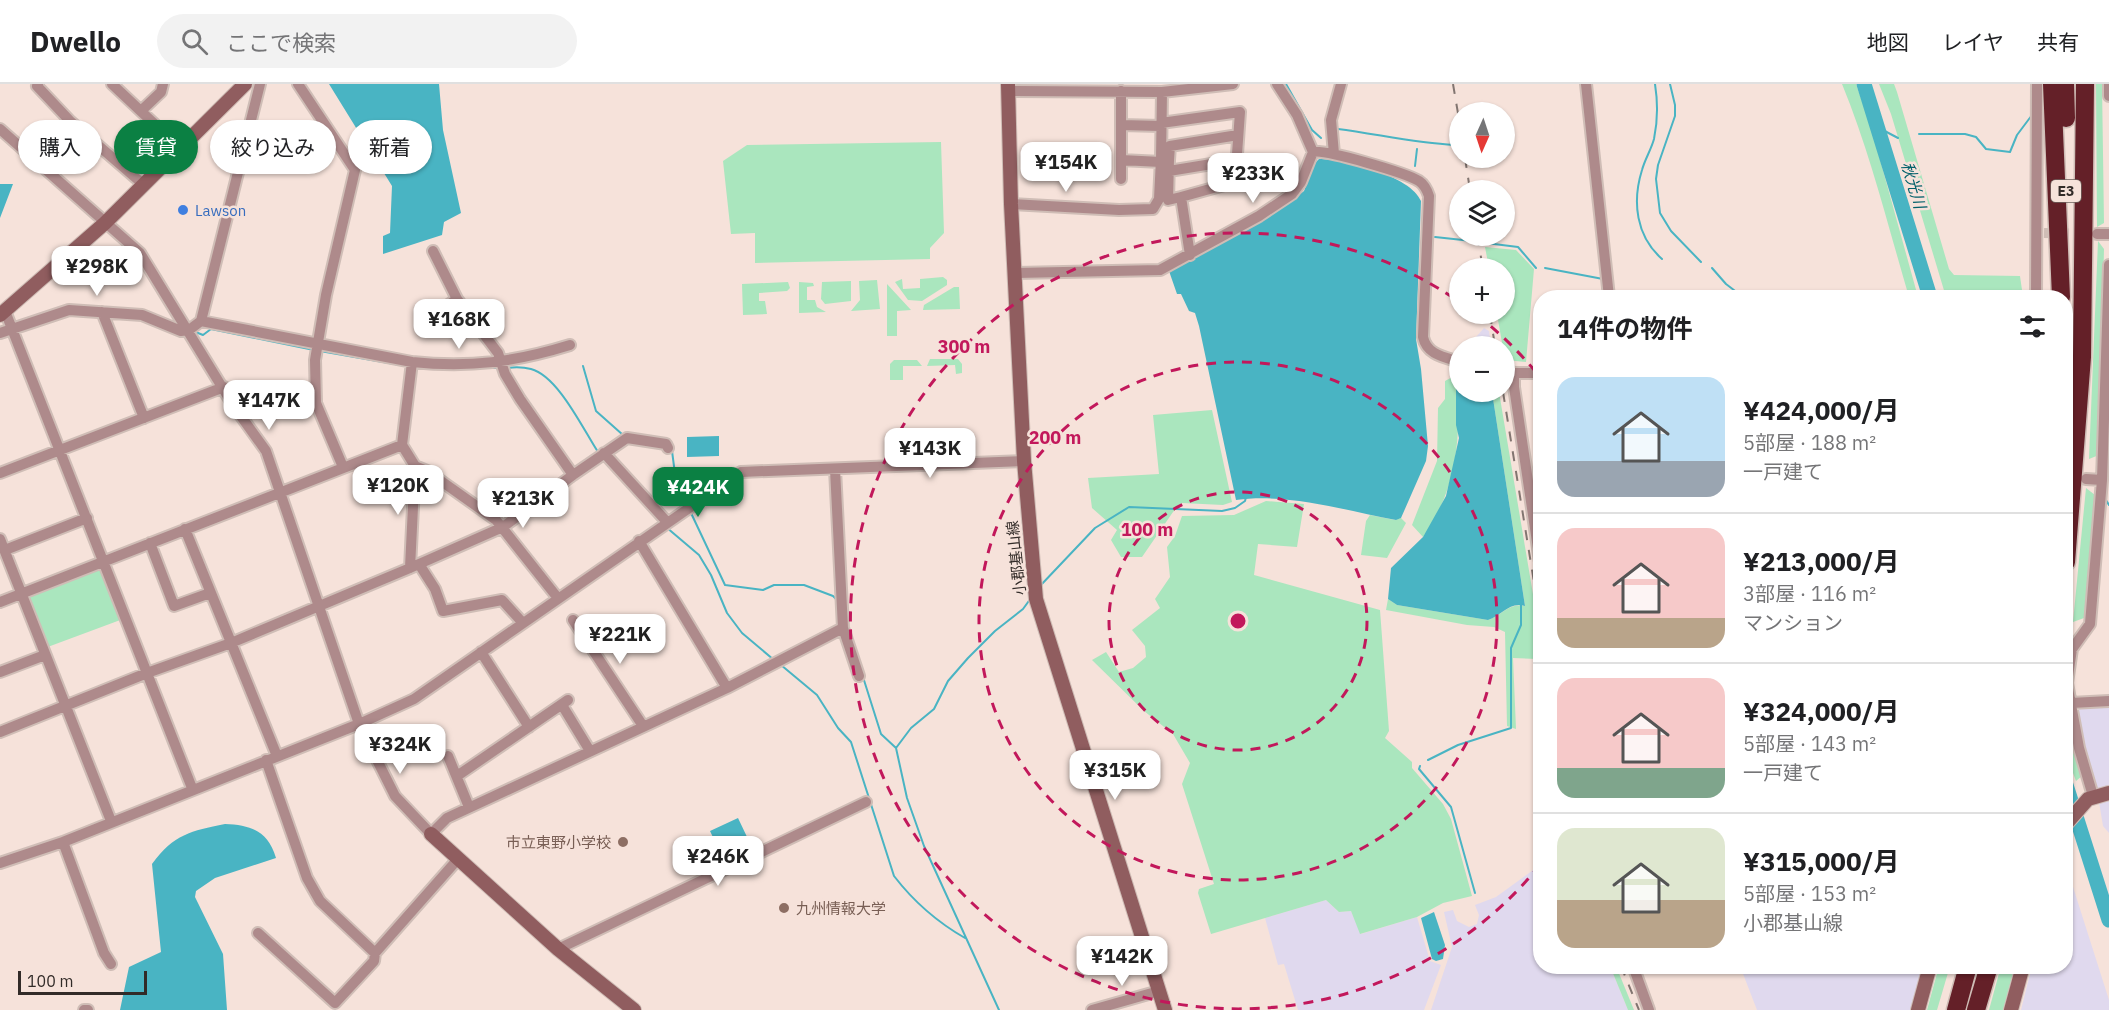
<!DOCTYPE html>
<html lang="ja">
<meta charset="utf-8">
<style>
:root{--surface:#fff;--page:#f2f2f2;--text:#202124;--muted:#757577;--line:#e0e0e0;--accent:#0b8043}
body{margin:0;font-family:"IBM Plex Sans","Noto Sans JP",sans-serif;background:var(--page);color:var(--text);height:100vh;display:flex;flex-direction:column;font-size:22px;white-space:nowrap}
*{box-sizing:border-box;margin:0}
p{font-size:20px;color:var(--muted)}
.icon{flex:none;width:33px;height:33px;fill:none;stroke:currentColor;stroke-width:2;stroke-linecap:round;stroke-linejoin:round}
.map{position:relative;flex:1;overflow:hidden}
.panel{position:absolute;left:1533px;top:206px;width:540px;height:684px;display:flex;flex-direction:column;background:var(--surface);border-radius:24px;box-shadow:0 2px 4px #0004}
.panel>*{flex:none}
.hud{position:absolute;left:18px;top:36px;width:570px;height:54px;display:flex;gap:12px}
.needle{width:39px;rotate:183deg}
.buttons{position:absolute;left:1449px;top:18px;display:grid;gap:12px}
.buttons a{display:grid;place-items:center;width:66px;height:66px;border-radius:50%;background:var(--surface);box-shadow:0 2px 4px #0004;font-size:30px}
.scale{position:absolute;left:18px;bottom:15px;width:129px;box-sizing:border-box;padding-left:6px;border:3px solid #322b28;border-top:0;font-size:16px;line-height:21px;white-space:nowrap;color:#322b28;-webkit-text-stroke:4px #f6e2da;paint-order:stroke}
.price{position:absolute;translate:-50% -51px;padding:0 14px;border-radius:12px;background:#fff;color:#222;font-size:20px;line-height:39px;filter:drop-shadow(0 2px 3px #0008)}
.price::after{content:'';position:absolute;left:50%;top:36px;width:18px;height:14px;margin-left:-9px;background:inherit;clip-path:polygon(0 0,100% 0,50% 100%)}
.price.on{background:var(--accent);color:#fff}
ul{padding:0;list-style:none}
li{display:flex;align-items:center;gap:18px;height:150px;padding:0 24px}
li+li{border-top:2px solid var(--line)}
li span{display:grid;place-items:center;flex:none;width:168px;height:120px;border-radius:18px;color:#555}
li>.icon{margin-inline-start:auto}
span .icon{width:72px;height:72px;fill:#fffc;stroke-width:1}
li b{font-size:26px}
h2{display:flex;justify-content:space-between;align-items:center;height:72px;padding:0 24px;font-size:26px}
.tag{padding:0 21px;border-radius:27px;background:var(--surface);box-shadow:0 2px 4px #0004;font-size:21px;line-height:54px}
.tag.on{background:var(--accent);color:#fff}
header{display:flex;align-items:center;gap:36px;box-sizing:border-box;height:84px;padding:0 30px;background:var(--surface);border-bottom:2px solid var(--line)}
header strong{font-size:28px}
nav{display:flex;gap:33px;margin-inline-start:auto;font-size:21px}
.search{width:420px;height:54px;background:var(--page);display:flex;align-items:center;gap:15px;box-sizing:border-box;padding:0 21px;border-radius:33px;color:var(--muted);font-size:22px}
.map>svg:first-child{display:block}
</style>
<header>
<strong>Dwello</strong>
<div class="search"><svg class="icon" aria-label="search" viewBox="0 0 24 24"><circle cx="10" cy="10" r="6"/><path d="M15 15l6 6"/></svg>ここで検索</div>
<nav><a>地図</a><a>レイヤ</a><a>共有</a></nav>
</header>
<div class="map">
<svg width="2109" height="926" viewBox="0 0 2109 926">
<rect width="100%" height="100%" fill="#f6e2da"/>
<path fill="#e0d9ee" d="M1484,244L1489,247L1491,262H1468Z
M2109,619V703L2097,705L2079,642V624Z
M2109,717V749L2103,742L2099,718Z
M1540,781V882H1610L1628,926H1431L1452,863L1444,828L1453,826L1457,837L1469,843L1477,840L1479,831L1475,821L1496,813Z
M2066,781L2109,916V926H2021L2032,882H2066Z
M1326,816L1339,828L1351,827L1361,850L1417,833L1430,877L1441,881L1424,926H1298L1284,880L1278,881L1265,834Z
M1740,882H1923L1910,926H1757Z"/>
<path fill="#aae6be" d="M1842,0H1856L1871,43L1918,213H1909C1888,142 1870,68 1842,0Z
M1879,0H1894L1897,8L1949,185L1954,191L2020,192L2023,213H1946L1891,30Z
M2096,0H2102L2104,139L2097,143Z
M941,58L944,149L930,164V175L755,179V149L731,150L723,77L747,61Z
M2098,157L2104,165L2099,371L2089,375Z
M1485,163L1516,166L1534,185L1526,278L1505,276L1497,230H1504V184H1489Z
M943,193L947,196V201L922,217L908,216L895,198L902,195L903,205L920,204V195Z
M877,196L880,225L851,227L860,216L859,197Z
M851,197V217L825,220L821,215L822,198Z
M788,198L790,204L787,207L759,209V217H765L767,230L743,231L742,200Z
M799,198L813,199L814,202L807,203V216H815L817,223L826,228L799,229Z
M887,200L911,226L897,227V252H887Z
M954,203H959L960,225L923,226L924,221Z
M930,275H958L962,280V289L956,290L955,281L927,282Z
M894,276H917L922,282H903V296H890V280Z
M1456,291C1462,348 1458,405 1423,453L1412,441L1437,377L1438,324L1445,315V297Z
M1492,308H1499L1540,552V594L1537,575L1513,574L1516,645L1507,642L1505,548L1494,543L1467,541L1386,526L1388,515L1397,521L1488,536C1502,531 1510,518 1525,522Z
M1212,326L1232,418L1223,421L1182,419L1173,428L1142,473H1121L1111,456L1117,446L1092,424L1088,394L1159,390L1153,331Z
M2086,404L2095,411L2084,534L2073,538Z
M1266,417L1304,420L1297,463L1258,460L1254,491L1380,526L1389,647L1385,654L1412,678V684L1443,720L1451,735L1472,812L1443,819L1417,833L1360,850L1351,827L1339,828L1326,816L1211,850L1198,809L1199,805L1214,800L1182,700L1190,679L1173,650L1144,627L1092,576L1106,568L1119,588L1133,584L1146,573L1145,562L1132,546L1160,524L1155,515L1170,493L1167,463L1175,452L1182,432L1234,431Z
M1370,431L1395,436L1401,434L1406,439L1387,474L1361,471L1366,437Z
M98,483L102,484L123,535L45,564L27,511Z
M2066,615L2082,692L2076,697L2066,670Z
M1610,882H1616L1634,926H1628Z
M1939,882H1950L1937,926H1927Z
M2001,882H2015L2003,926H1989Z"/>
<path fill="#49b4c3" d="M329,0H439L443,46L461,129L444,138L442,151L383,170V152L390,149L392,102Z
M1319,75C1345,75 1411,92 1421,117L1416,255L1421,285L1428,362L1426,377L1401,434L1396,436C1343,426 1289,409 1236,416L1199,242L1195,229L1189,227L1181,210H1177L1169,187L1289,119L1304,107L1315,79Z
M0,100H13L0,134Z
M1459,283L1460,308H1492L1525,522C1510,517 1502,531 1488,536L1397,521L1388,515L1391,484L1423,453L1446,412L1459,354L1456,341V291Z
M719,352V372L687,373V353Z
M738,734L748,755L720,768L710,747Z
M225,740C251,741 268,747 276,774L215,794L196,807L195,813L223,870L227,926H120L129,883L161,868L152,780C174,750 191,747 225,740Z
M1434,828L1445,861L1443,875L1436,877L1432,875L1421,834Z"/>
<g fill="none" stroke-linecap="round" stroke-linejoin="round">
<path stroke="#49b4c3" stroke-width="2" d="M1286,0L1312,46L1321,54
M1655,0C1658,19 1658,36 1654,55C1651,66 1645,75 1642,86C1632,118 1636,152 1662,175
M1670,0L1675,21V32L1658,81L1656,95L1660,129L1671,147L1701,178
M1879,44L1898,54
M1338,45C1377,50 1415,59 1454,61
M1919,50H1965L1976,53L1986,65L2010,68L2017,51L2032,31
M1415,82L1417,65
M1435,153L1472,157
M1486,159L1518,163L1536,184
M1545,184L1603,195
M1712,184L1726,200L1743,213
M57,225L68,222
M193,247L203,251L211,245L314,266
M320,267L406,282
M583,282L596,327L623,351
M427,284L463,285
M480,284H499
M507,284C515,283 523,283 531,285C558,292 583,345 598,368
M672,367L677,405L686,421
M2104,413L2109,421
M691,429L725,501L763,506L774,501H804L833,512L837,516
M666,443L699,471L711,491L727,529L742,549L774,576
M1040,502L1095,444L1129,423L1222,427L1235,424L1245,417L1246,413
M847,527L848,539
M851,553L857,570
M781,581L817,611L838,644L851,658L894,792C914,818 937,838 965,854
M863,593L881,650L896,664L907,714L924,762L999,926
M896,664L911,644L934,625L948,597L968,574L995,547L1023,525L1031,514
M1428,676L1458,661L1511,644V564L1521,541V517
M1420,682L1419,685L1451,723L1475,809"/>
<path stroke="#49b4c3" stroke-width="15" d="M1864,0L1930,213
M2066,701L2109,836"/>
<path stroke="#cfbdb6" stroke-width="10" stroke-dasharray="10 5" stroke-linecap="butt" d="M2044,149L2089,150"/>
<defs>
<path id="street" d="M112,0L181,65
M298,0L355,86L326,211L315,276L316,319L343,383
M1277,0L1297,31L1313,68
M1586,0L1609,213
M2109,0V12
M1008,7L1162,8L1233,0
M1162,8L1161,75L1169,76L1168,116L1181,113L1190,171
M142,26L161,8L163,0
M70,37L144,101
M1161,39L1240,28L1235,98L1181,113
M1121,41L1161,42
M0,45L140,169L233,321L266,367L359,640L395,712L431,750L447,734L727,604L843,544
M1313,68C1325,65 1406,89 1419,97C1425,101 1427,106 1429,112L1423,253C1427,271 1444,273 1460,278
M1334,70L1331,36L1341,0
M34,75L70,37L37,2L38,0
M1121,76L1161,78
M1169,76L1170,62L1238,51
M1169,87L1236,76
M1121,95V7
M1011,120L1119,126L1153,125L1159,115L1161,75
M2097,150H2109
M1014,189L1160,186L1259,132L1292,110L1301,98L1313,68
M2036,213L2037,0
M5,227L192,704
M102,228L144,334
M201,237L412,278C470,284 515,278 570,261
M422,239L457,215
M0,249L69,226L142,231L181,247L189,246L201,237L260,0
M1504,284L1514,289H1540
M1514,289V303L1540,478
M402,361L415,382L427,387L496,436L557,513
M604,369L667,438
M835,385L843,544L859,592
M0,389L224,303
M573,391L627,354L666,360L668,364
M2086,395L2102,396L2109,181
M185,445L277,672
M0,455L111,737
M639,457L727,604
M150,459L174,522L210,509
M5,466L87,434
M419,480L435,505L443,527L502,516L522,538
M410,484L415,382
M0,518L402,361L412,278
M573,536L643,642
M481,568L529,643
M0,588L45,571
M2071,619L2109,617
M562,621L590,667
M0,648L147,589L231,559L410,484L503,443L573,391L520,315L505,290L498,269L457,215L433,167
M448,672L469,723
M266,676L307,794L320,817L375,869
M457,692L568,616
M2093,712L2079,664L2067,599L2072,565L2090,540L2102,396
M63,758L104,869L111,880
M0,779L63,758L359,640L414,615L741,388L1024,377
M258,849L335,919L374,877L375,869L458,775
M558,865L866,718
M1633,882L1649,926
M84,926H88
M1092,926L1159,907"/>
<path id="secondary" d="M1008,0L1011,120L1024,377L1036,515L1165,926
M0,231L105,139L245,0
M2066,740L2088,715L2109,709
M431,750L558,865L634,926
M1918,926L1930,882
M2011,926L2023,882"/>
<path id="highway" d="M2052,0L2061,213
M2065,0L2066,34
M2066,478L2082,273L2085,0
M1956,926L1968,882
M1976,926L1989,882"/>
</defs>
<use href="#street" stroke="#cfbdb6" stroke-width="14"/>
<use href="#secondary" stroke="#cfbdb6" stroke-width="16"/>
<use href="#highway" stroke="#cfbdb6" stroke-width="21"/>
<use href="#street" stroke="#ae8a8b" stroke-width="10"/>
<use href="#secondary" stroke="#905d5f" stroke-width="14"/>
<use href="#highway" stroke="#642028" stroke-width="18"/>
<path stroke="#827570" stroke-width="2" stroke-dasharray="10 10" stroke-linecap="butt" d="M1453,0L1460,41
M1465,74L1470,106
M1477,152L1483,184
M1490,230L1495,262
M1503,308L1540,535
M1621,882L1639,926"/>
</g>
<g fill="none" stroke="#c2185b" stroke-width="3" stroke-dasharray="10 8">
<circle cx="1238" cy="537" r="129"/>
<circle cx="1238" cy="537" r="259"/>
<path d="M1540 781A388 388 0 1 1 1458 217M1477 231A388 388 0 0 1 1540 293"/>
</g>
<circle fill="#3f7fe0" stroke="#f6e2da" stroke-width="2" cx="183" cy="126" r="6"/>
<g fill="#8d6e63" stroke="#f6e2da" stroke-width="2">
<circle cx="623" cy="758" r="6"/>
<circle cx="784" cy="824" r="6"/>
</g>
<g text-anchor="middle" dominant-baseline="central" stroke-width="5" stroke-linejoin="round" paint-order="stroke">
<rect fill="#f6e2da" stroke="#6d625d" stroke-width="1.5" x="2051" y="96" width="30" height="22" rx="4.5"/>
<g font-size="14" font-weight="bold" fill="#322b28">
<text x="2066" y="107">E3</text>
</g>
<g font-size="15" fill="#366cbe" stroke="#f6e2da" text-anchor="start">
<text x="195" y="126">Lawson</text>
</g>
<g font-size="15" fill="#322b28" stroke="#f6e2da">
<text transform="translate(1016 474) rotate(-96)">小郡基山線</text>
</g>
<g font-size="15" fill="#785e54" stroke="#f6e2da" text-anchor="end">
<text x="611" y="758">市立東野小学校</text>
<text x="796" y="824" text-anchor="start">九州情報大学</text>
</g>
<g font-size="16" font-style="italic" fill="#00606a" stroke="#f6e2da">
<text transform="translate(1914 101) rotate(73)">秋光川</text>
</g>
</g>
<circle cx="1238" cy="537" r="9" fill="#c2185b" stroke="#f6e2da" stroke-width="3"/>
<g font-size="18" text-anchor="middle" font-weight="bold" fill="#c2185b" stroke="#f6e2da" stroke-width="5" stroke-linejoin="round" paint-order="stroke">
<text x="964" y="269">300 m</text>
<text x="1055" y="360">200 m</text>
<text x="1147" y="452">100 m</text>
</g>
</svg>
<div class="buttons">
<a><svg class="needle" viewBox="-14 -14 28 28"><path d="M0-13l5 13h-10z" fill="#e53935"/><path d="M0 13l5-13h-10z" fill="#757577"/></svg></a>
<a><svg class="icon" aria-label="layers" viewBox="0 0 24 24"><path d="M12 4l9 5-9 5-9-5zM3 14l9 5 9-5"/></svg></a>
<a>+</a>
<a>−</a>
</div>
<div class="scale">100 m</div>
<b class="price" style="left:1066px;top:109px">¥154K</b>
<b class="price" style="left:1253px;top:120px">¥233K</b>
<b class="price" style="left:97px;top:213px">¥298K</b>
<b class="price" style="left:459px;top:266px">¥168K</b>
<b class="price" style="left:269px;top:347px">¥147K</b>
<b class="price" style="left:930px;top:395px">¥143K</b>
<b class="price" style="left:398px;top:432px">¥120K</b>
<b class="price on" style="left:698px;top:434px">¥424K</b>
<b class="price" style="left:523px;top:445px">¥213K</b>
<b class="price" style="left:620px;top:581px">¥221K</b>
<b class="price" style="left:400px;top:691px">¥324K</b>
<b class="price" style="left:1115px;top:717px">¥315K</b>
<b class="price" style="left:718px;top:803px">¥246K</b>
<b class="price" style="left:1122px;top:903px">¥142K</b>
<div class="hud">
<a class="tag">購入</a>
<a class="tag on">賃貸</a>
<a class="tag">絞り込み</a>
<a class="tag">新着</a>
</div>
<section class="panel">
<h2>14件の物件<svg class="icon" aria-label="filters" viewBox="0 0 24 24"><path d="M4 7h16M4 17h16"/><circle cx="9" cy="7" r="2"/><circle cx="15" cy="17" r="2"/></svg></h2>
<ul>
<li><span style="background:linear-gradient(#bfe0f5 70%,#9aa5b1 0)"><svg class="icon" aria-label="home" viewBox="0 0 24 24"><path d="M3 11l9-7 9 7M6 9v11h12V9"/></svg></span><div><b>¥424,000/月</b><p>5部屋 · 188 m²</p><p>一戸建て</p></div></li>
<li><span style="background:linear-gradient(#f6c9c9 75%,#b9a48a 0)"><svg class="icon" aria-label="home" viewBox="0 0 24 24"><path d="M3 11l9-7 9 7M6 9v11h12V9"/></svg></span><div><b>¥213,000/月</b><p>3部屋 · 116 m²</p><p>マンション</p></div></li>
<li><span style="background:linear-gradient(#f6c9c9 75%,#7fa58c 0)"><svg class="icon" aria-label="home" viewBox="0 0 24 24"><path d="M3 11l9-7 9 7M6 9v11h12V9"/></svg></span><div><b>¥324,000/月</b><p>5部屋 · 143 m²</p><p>一戸建て</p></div></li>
<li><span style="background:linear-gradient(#dfe7d0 60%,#b9a48a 0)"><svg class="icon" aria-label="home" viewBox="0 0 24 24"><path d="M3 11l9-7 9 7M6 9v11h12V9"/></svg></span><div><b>¥315,000/月</b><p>5部屋 · 153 m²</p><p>小郡基山線</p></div></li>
</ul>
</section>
</div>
